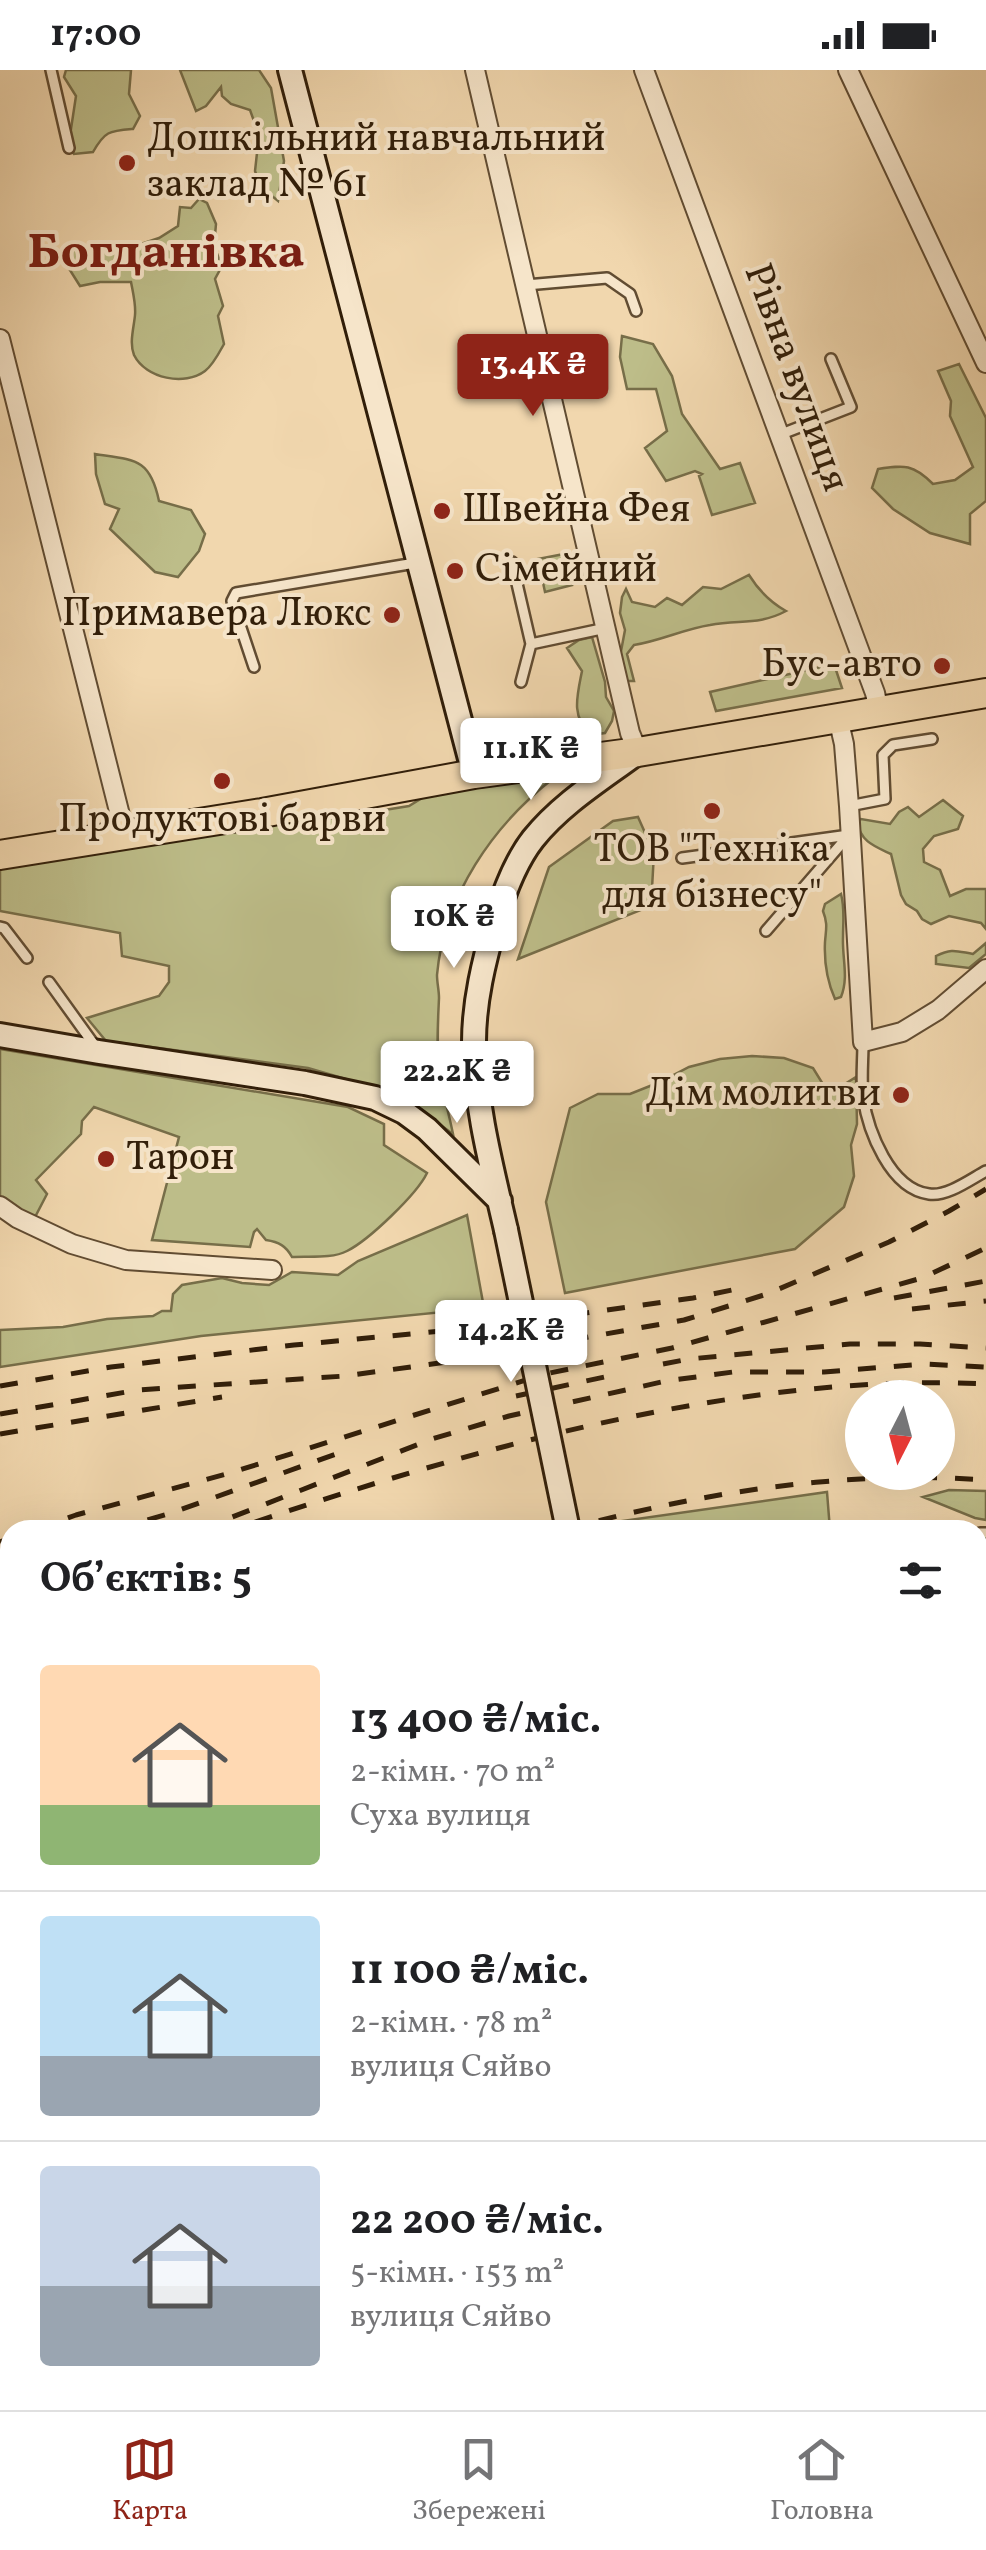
<!DOCTYPE html>
<html lang="uk">
<meta charset="utf-8">
<style>
:root{--surface:#fff;--page:#f6f6f6;--text:#202124;--muted:#757577;--line:#e0e0e0;--accent:#8f2418}
body{margin:0;font-family:Vollkorn,serif;background:var(--page);color:var(--text);height:100vh;display:flex;flex-direction:column;font-size:38px;white-space:nowrap}
*{box-sizing:border-box;margin:0}
p{font-size:32px;color:var(--muted)}
.icon{flex:none;width:55px;height:55px;fill:none;stroke:currentColor;stroke-width:2;stroke-linecap:round;stroke-linejoin:round}
.map{position:relative;flex:1;overflow:hidden}
.details{position:absolute;left:0px;top:1450px;width:988px;height:890px;display:flex;flex-direction:column;background:var(--surface);border-radius:30px 30px 0 0;box-shadow:0 10px 40px #0002}
.details>*{flex:none}
.needle{width:65px;rotate:186deg}
.buttons{position:absolute;left:845px;top:1310px;display:grid;gap:20px}
.buttons a{display:grid;place-items:center;width:110px;height:110px;border-radius:50%;background:var(--surface);box-shadow:0 10px 40px #0002;font-size:50px}
.price{position:absolute;translate:-50% -85px;padding:0 22px;border-radius:10px;background:#fff;color:#222;font-size:32px;line-height:65px;filter:drop-shadow(0 2px 5px #0008)}
.price::after{content:'';position:absolute;left:50%;top:60px;width:30px;height:22px;margin-left:-15px;background:inherit;clip-path:polygon(0 0,100% 0,50% 100%)}
.price.on{background:var(--accent);color:#fff}
ul{padding:0;list-style:none}
li{display:flex;align-items:center;gap:30px;height:250px;padding:0 40px}
li+li{border-top:2px solid var(--line)}
li span{display:grid;place-items:center;flex:none;width:280px;height:200px;border-radius:10px;color:#555}
li>.icon{margin-inline-start:auto}
span .icon{width:120px;height:120px;fill:#fffc;stroke-width:1}
li b{font-size:42px}
h2{display:flex;justify-content:space-between;align-items:center;height:120px;padding:0 40px;font-size:42px}
.status{display:flex;justify-content:space-between;align-items:center;height:70px;padding:0 50px;background:var(--surface);direction:ltr}
.status svg{height:28px;fill:currentColor}
.tab-bar{display:flex;justify-content:space-around;align-items:center;height:140px;border-top:2px solid var(--line);background:var(--surface);font-size:28px;color:var(--muted)}
.tab-bar a{display:grid;justify-items:center;gap:5px}
.tab-bar .on{color:var(--accent)}
.map>svg:first-child{display:block}
</style>
<div class="status"><b>17:00</b><svg viewBox="0 0 49 12"><path d="M0 12V9h3v3zM5 12V6h3v6zM10 12V3h3v9zM15 12V0h3v12zM26 1h20v11H26zM47 4h2v5h-2z"/></svg></div>
<div class="map">
<svg width="986" height="2340" viewBox="0 0 986 2340">
<rect width="100%" height="100%" fill="#f1d7ae"/>
<filter id="stains"><feTurbulence type="fractalNoise" baseFrequency=".002" numOctaves="4"/><feColorMatrix values="0 0 0 0 .2 0 0 0 0 .09 0 0 0 0 .02 0 0 0 .5 -.17"/></filter>
<radialGradient id="worn" r=".72"><stop offset=".6" stop-color="#630" stop-opacity="0"/><stop offset="1" stop-color="#630" stop-opacity=".3"/></radialGradient>
<path fill="#bdbd89" stroke="#776e49" stroke-width="2.5" d="M66,0H131L129,24L140,46L133,59C109,61 105,61 93,82L74,84L69,72L76,26L64,7Z
M180,0H259L271,18L284,91L278,131L261,117L255,101L259,65L250,40L231,34L222,26L221,17L206,36L196,41Z
M199,129L207,133L216,154L214,176L222,196L215,209L223,236L218,246L224,274C219,283 213,295 205,301C185,316 146,309 134,285C129,273 134,257 135,245C136,234 133,223 131,212H100L80,216L68,197L70,182L75,176L84,188L113,176L141,174L159,168L178,156L180,137L191,138Z
M622,266L653,274L672,306L682,344L720,399L740,393L755,433L712,445L699,406L702,404L695,401L666,411L645,378L667,361L656,319H627L620,287Z
M959,294L986,348V431L970,444V474L930,463L893,439L872,418L878,399C905,395 913,394 933,414L955,410L973,397L950,346L951,331L938,301Z
M95,384C135,390 150,388 159,431L191,440L205,464L199,481L178,507L155,502L110,459L119,439L105,434L96,404Z
M564,484L572,515L545,522L538,489Z
M749,505C759,521 770,532 786,541C758,556 739,549 710,555C684,559 660,571 634,575L627,584L634,611H625L618,597L625,560L620,543L622,527L626,519L632,532L655,537L667,528L682,535L703,517L721,519Z
M592,567L605,612L606,627L614,641L612,651L605,663L590,665C571,645 577,627 582,601L567,578L579,570Z
M834,594L842,618L716,641L710,622Z
M555,707C493,755 444,826 437,905C437,913 439,920 439,928C438,952 436,980 440,1004C443,1024 449,1044 453,1064L397,1024L308,998L106,971L87,948L159,926L169,912V896L122,886L120,863L0,841V796L310,746L329,749L409,736L427,725Z
M943,730L963,746L958,759L934,766L923,779L924,792L940,800L950,826L966,819H986V859L981,853L949,846L931,854L922,849L917,841L906,834L901,825L891,784C874,776 861,772 857,752L861,749L890,754L899,742L908,737L919,747Z
M638,747L654,783L651,836L518,889L549,797L613,751Z
M841,824C845,839 843,852 843,867C842,888 849,907 841,927L835,929C827,911 824,892 825,872C826,859 828,854 823,841L825,834Z
M986,873V884L969,898L936,894V886C952,878 956,881 973,884Z
M0,979L348,1037L384,1054V1075L427,1103C417,1124 369,1170 347,1181C332,1189 309,1186 292,1187C286,1176 279,1172 266,1170L257,1159L254,1162L250,1177L152,1170L179,1067L94,1037L82,1051L81,1064L36,1110L47,1124L34,1149L0,1130Z
M752,986L784,988L813,998L829,1024L856,1007L857,1054L851,1075L854,1106L844,1137L795,1179L565,1223L546,1132L570,1038L598,1024H630L660,1012L689,997L720,989Z
M467,1145L484,1238L201,1266L0,1297V1260L63,1257L107,1249L153,1246L162,1241H171L173,1224L182,1215L222,1208L242,1213L269,1215L292,1202L338,1205L358,1191Z
M949,1420L986,1421V1450L975,1448L923,1427Z
M827,1422L830,1460H602L601,1454Z
M978,1558H986V1655L984,1652V1640L978,1630Z
M10,1604V1676L0,1678V1608Z
M354,2330H421L422,2340H348Z"/>
<g fill="none" stroke-linecap="round" stroke-linejoin="round">
<defs>
<path id="service" d="M51,0L69,78
M526,215L607,208L630,224L636,241
M779,365L851,337L831,289
M512,492L531,574
M254,597L232,531L236,523L415,493
M521,612L531,574L606,558
M849,736L885,729L883,685L893,675L932,669
M682,788L849,765
M0,857L4,858L27,888
M766,861L849,765
M49,912L95,976
M863,972C863,990 861,1009 863,1027C868,1061 890,1119 929,1124C947,1127 971,1109 986,1101
M980,1463H986
M0,1912L10,1903
M0,2057L10,2050
M0,2272L4,2248L1,2237
M978,2320L986,2321
M568,2330V2340"/>
<path id="minor" d="M475,0L630,663L638,682
M644,0L875,623L879,641
M848,0L986,293
M0,269L125,765
M838,648L844,674L849,736L863,972L902,962L938,940L986,899
M0,1136L17,1148L72,1174L126,1190L272,1200
M978,1771L986,1773
M978,1977L986,1979
M696,2340L697,2330"/>
<path id="tertiary" d="M978,1515L986,1518"/>
<path id="secondary" d="M290,0L474,704
M0,965L99,982L305,1013L375,1028L404,1042L427,1059L500,1131
M506,1160C492,1099 475,1035 474,972C474,931 484,891 495,852C503,825 515,792 533,769C562,733 602,709 638,682
M471,2340L472,2330
M509,2340L510,2330"/>
<path id="primary" d="M0,785L262,743L474,704L638,682L986,623"/>
</defs>
<use href="#service" stroke="#614c32" stroke-width="14"/>
<use href="#minor" stroke="#614c32" stroke-width="22"/>
<use href="#tertiary" stroke="#614c32" stroke-width="25"/>
<use href="#secondary" stroke="#311e09" stroke-width="28"/>
<use href="#primary" stroke="#311e09" stroke-width="32"/>
<use href="#service" stroke="#f6e5ca" stroke-width="9"/>
<use href="#minor" stroke="#f6e5ca" stroke-width="18"/>
<use href="#tertiary" stroke="#f6e5ca" stroke-width="20"/>
<use href="#secondary" stroke="#f6e5ca" stroke-width="22"/>
<use href="#primary" stroke="#f1d7ae" stroke-width="28"/>
<path stroke="#311e09" stroke-width="5" stroke-dasharray="18 18" stroke-linecap="butt" d="M894,1228L986,1211
M912,1239L986,1231
M663,1294L689,1289L850,1274H920L986,1278
M0,1316L111,1297L294,1275L484,1257L693,1228L747,1217
M516,1326L609,1306
M0,1344L138,1320L345,1306L454,1291L684,1250L767,1224L889,1172L949,1141L986,1119
M0,1364L222,1327
M255,1452C482,1376 746,1302 986,1314
M34,1460L76,1445L230,1403L545,1304L672,1278L922,1208L986,1178
M113,1460L171,1443L336,1384
M199,1460L432,1369L509,1346L666,1311L733,1302H824L924,1294L986,1297
M564,1460C702,1422 843,1400 986,1410
M0,1472L10,1468
M0,1493L10,1490
M0,1535L10,1532
M0,1833L10,1825"/>
<defs>
<path id="secondary-bridge" d="M506,1160L568,1460"/>
</defs>
<use href="#secondary-bridge" stroke="#311e09" stroke-width="28" stroke-linecap="butt"/>
<use href="#secondary-bridge" stroke="#f6e5ca" stroke-width="22"/>
</g>
<g fill="#8f2418" stroke="#f6e5ca" stroke-width="4">
<circle cx="127" cy="93" r="10"/>
<circle cx="442" cy="441" r="10"/>
<circle cx="455" cy="501" r="10"/>
<circle cx="392" cy="545" r="10"/>
<circle cx="942" cy="596" r="10"/>
<circle cx="222" cy="711" r="10"/>
<circle cx="712" cy="741" r="10"/>
<circle cx="901" cy="1025" r="10"/>
<circle cx="106" cy="1089" r="10"/>
</g>
<g text-anchor="middle" dominant-baseline="central" stroke-width="8" stroke-linejoin="round" paint-order="stroke">
<g font-size="40" fill="#311e09" stroke="#f6e5ca" text-anchor="start">
<text x="147" y="70">Дошкільний навчальний<tspan x="147" dy="46">заклад № 61</tspan></text>
<text x="462" y="441">Швейна Фея</text>
<text x="475" y="501">Сімейний</text>
<text x="372" y="545" text-anchor="end">Примавера Люкс</text>
<text x="922" y="596" text-anchor="end">Бус-авто</text>
<text x="222" y="751" text-anchor="middle">Продуктові барви</text>
<text x="712" y="781" text-anchor="middle">ТОВ "Техніка<tspan x="712" dy="46">для бізнесу"</tspan></text>
<text x="881" y="1025" text-anchor="end">Дім молитви</text>
<text x="126" y="1089">Тарон</text>
</g>
<g font-size="40" fill="#311e09" stroke="#f6e5ca">
<text transform="translate(795 308) rotate(70)">Рівна вулиця</text>
</g>
<g font-size="50" font-weight="bold" fill="#7a1f14" stroke="#f6e5ca">
<text x="166" y="184">Богданівка</text>
</g>
</g>
<rect width="100%" height="100%" filter="url(#stains)"/>
<rect width="100%" height="100%" fill="url(#worn)"/>
</svg>
<div class="buttons">
<a><svg class="needle" viewBox="-14 -14 28 28"><path d="M0-13l5 13h-10z" fill="#e53935"/><path d="M0 13l5-13h-10z" fill="#757577"/></svg></a>
</div>
<b class="price on" style="left:533px;top:349px">13.4K ₴</b>
<b class="price" style="left:531px;top:733px">11.1K ₴</b>
<b class="price" style="left:454px;top:901px">10K ₴</b>
<b class="price" style="left:457px;top:1056px">22.2K ₴</b>
<b class="price" style="left:511px;top:1315px">14.2K ₴</b>
<section class="details">
<h2>Об’єктів: 5<svg class="icon" aria-label="filters" viewBox="0 0 24 24"><path d="M4 7h16M4 17h16"/><circle cx="9" cy="7" r="2"/><circle cx="15" cy="17" r="2"/></svg></h2>
<ul>
<li><span style="background:linear-gradient(#ffd9b3 70%,#8fb573 0)"><svg class="icon" aria-label="home" viewBox="0 0 24 24"><path d="M3 11l9-7 9 7M6 9v11h12V9"/></svg></span><div><b>13 400 ₴/міс.</b><p>2-кімн. · 70 m²</p><p>Суха вулиця</p></div></li>
<li><span style="background:linear-gradient(#bfe0f5 70%,#9aa5b1 0)"><svg class="icon" aria-label="home" viewBox="0 0 24 24"><path d="M3 11l9-7 9 7M6 9v11h12V9"/></svg></span><div><b>11 100 ₴/міс.</b><p>2-кімн. · 78 m²</p><p>вулиця Сяйво</p></div></li>
<li><span style="background:linear-gradient(#c9d6e8 60%,#9aa5b1 0)"><svg class="icon" aria-label="home" viewBox="0 0 24 24"><path d="M3 11l9-7 9 7M6 9v11h12V9"/></svg></span><div><b>22 200 ₴/міс.</b><p>5-кімн. · 153 m²</p><p>вулиця Сяйво</p></div></li>
</ul>
</section>
</div>
<nav class="tab-bar">
<a class="on"><svg class="icon" aria-label="map" viewBox="0 0 24 24"><path d="M3 6l6-2 6 2 6-2v14l-6 2-6-2-6 2zM9 4v14M15 6v14"/></svg>Карта</a>
<a><svg class="icon" aria-label="saved" viewBox="0 0 24 24"><path d="M7 4h10v16l-5-4-5 4z"/></svg>Збережені</a>
<a><svg class="icon" aria-label="home" viewBox="0 0 24 24"><path d="M3 11l9-7 9 7M6 9v11h12V9"/></svg>Головна</a>
</nav>
